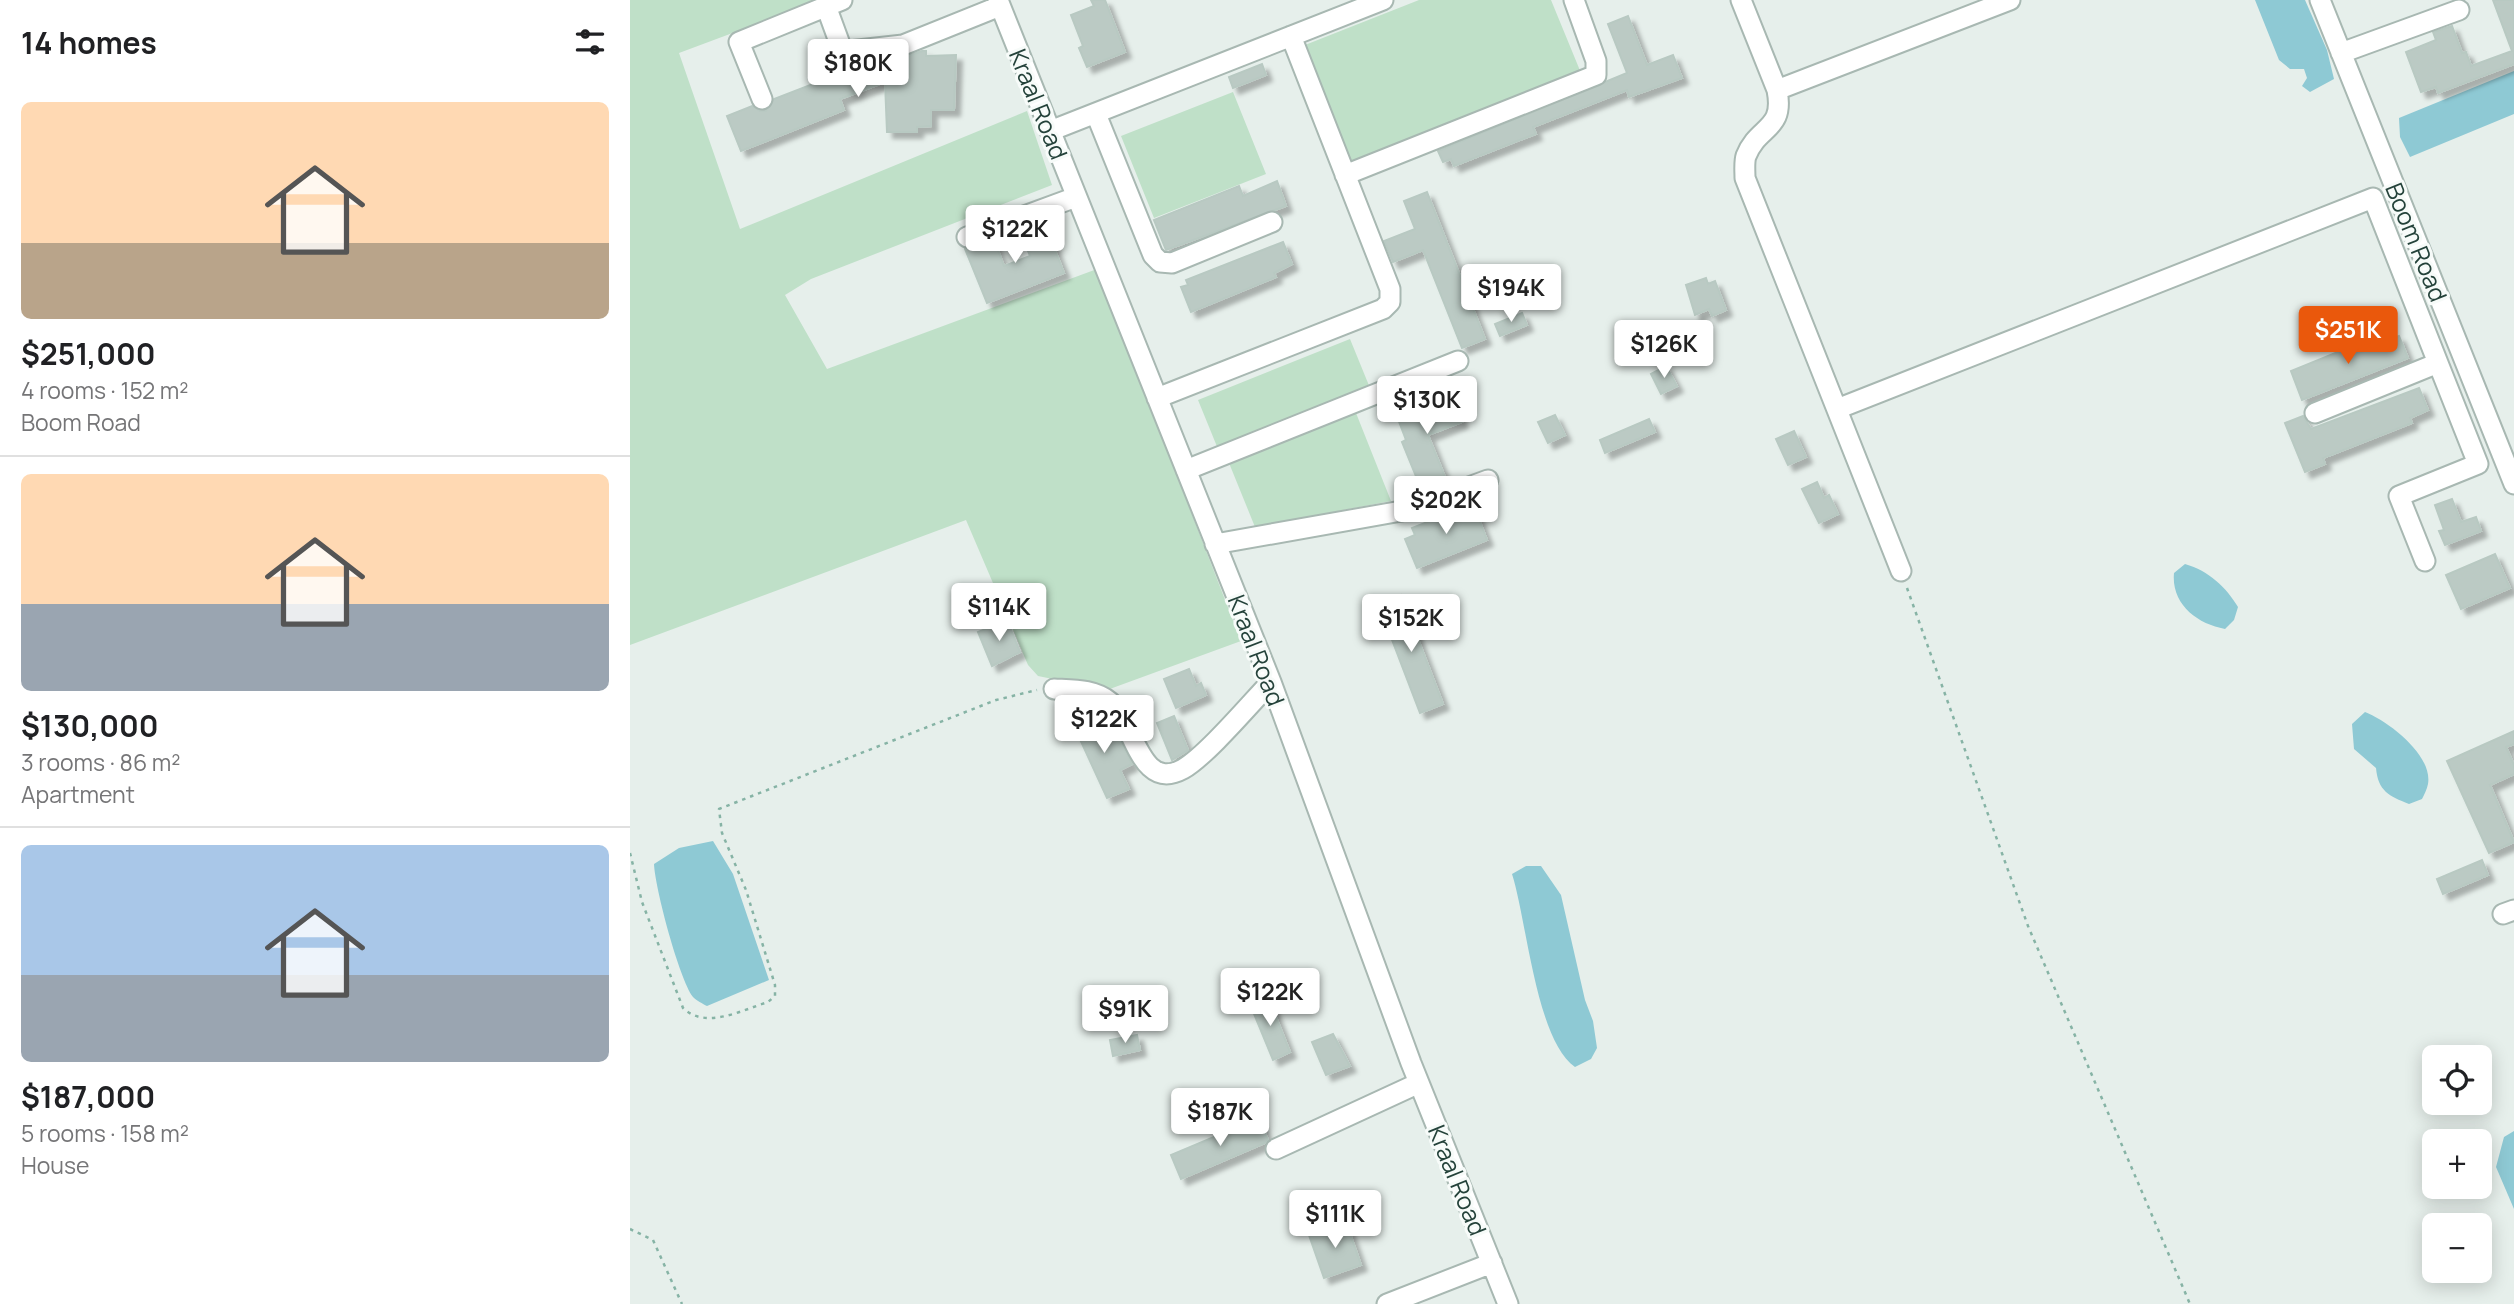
<!DOCTYPE html>
<meta charset="utf-8">
<style>
:root{--surface:#fff;--page:#f2f2f2;--text:#202124;--muted:#757577;--line:#e0e0e0;--accent:#ea580c}
body{margin:0;font-family:Manrope,sans-serif;background:var(--page);color:var(--text);height:100vh;display:flex;flex-direction:column;font-size:26px;white-space:nowrap}
*{box-sizing:border-box;margin:0}
p{font-size:23px;color:var(--muted)}
.icon{flex:none;width:38px;height:38px;fill:none;stroke:currentColor;stroke-width:2;stroke-linecap:round;stroke-linejoin:round}
.map{position:relative;flex:1;overflow:hidden}
.details{display:flex;flex-direction:column;background:var(--surface);width:630px}
.details>*{flex:none}
.fabs{position:absolute;left:1792px;top:1045px;display:grid;gap:14px}
.fabs a{display:grid;place-items:center;width:70px;height:70px;border-radius:10px;background:var(--surface);box-shadow:0 4px 18px #0003;font-size:35px}
.price{position:absolute;translate:-50% -60px;padding:0 16px;border-radius:7px;background:#fff;color:#222;font-size:23px;line-height:46px;filter:drop-shadow(0 2px 4px #0008)}
.price::after{content:'';position:absolute;left:50%;top:42px;width:21px;height:16px;margin-left:-10px;background:inherit;clip-path:polygon(0 0,100% 0,50% 100%)}
.price.on{background:var(--accent);color:#fff}
ul{padding:0;list-style:none}
li{display:grid;align-content:center;gap:14px;height:371px;padding:0 21px}
li+li{border-top:2px solid var(--line)}
li span{display:grid;place-items:center;height:217px;border-radius:10px;color:#555}
li>.icon{margin-inline-start:auto}
span .icon{width:126px;height:126px;fill:#fffc;stroke-width:1}
li b{font-size:30px}
h2{display:flex;justify-content:space-between;align-items:center;height:84px;padding:0 21px;font-size:30px}
main{display:flex;flex:1;min-height:0}
.map>svg:first-child{display:block}
</style>
<main>
<section class="details">
<h2>14 homes<svg class="icon" aria-label="filters" viewBox="0 0 24 24"><path d="M4 7h16M4 17h16"/><circle cx="9" cy="7" r="2"/><circle cx="15" cy="17" r="2"/></svg></h2>
<ul>
<li><span style="background:linear-gradient(#ffd9b3 65%,#b9a48a 0)"><svg class="icon" aria-label="home" viewBox="0 0 24 24"><path d="M3 11l9-7 9 7M6 9v11h12V9"/></svg></span><div><b>$251,000</b><p>4 rooms · 152 m²</p><p>Boom Road</p></div></li>
<li><span style="background:linear-gradient(#ffd9b3 60%,#9aa5b1 0)"><svg class="icon" aria-label="home" viewBox="0 0 24 24"><path d="M3 11l9-7 9 7M6 9v11h12V9"/></svg></span><div><b>$130,000</b><p>3 rooms · 86 m²</p><p>Apartment</p></div></li>
<li><span style="background:linear-gradient(#a9c7e8 60%,#9aa5b1 0)"><svg class="icon" aria-label="home" viewBox="0 0 24 24"><path d="M3 11l9-7 9 7M6 9v11h12V9"/></svg></span><div><b>$187,000</b><p>5 rooms · 158 m²</p><p>House</p></div></li>
</ul>
</section>
<div class="map">
<svg width="1884" height="1304" viewBox="0 0 1884 1304">
<defs>
<filter id="shadow"><feDropShadow dx="6" dy="6" stdDeviation="2" flood-color="#0004"/></filter>
</defs>
<rect width="100%" height="100%" fill="#e6efeb"/>
<path fill="#bfe0c8" d="M0,0H191L49,53L110,229L397,111L422,185L181,279L155,295L197,369L467,269L611,641L477,690L408,676L398,665L336,520L0,645Z
M789,0H921L951,73L722,164L675,45Z
M603,92L636,174L524,218L491,136Z
M720,339L740,388L588,449L568,400Z
M726,413L761,501L625,527L599,463Z"/>
<path fill="#8ec9d4" d="M1625,0H1675L1697,50L1704,79L1680,92L1672,86L1677,78L1674,69H1660L1649,60Z
M1884,71V114L1780,157L1770,137L1769,118Z
M1555,564C1579,571 1596,587 1608,607L1604,620L1595,629C1567,624 1541,604 1544,573Z
M1735,712C1758,721 1803,755 1798,784C1797,789 1794,795 1792,799L1779,804C1759,796 1748,791 1746,768L1724,749L1722,724Z
M83,841L103,874L139,980L77,1006C73,1004 66,1000 63,997C49,978 25,888 24,864L49,848Z
M896,866H911L931,895L955,1000L963,1021L967,1048L961,1059L945,1067C906,1040 897,921 882,874Z
M1884,1131V1209L1866,1167L1874,1137Z"/>
<path fill="#bbcac4" stroke="#b8c9c2" stroke-width="2" filter="url(#shadow)" d="M461,0H475L495,52L457,67L449,48L453,46L441,15L464,6Z
M1863,0H1884V64L1808,93L1806,87L1791,92L1776,52L1806,40L1803,32L1822,26L1832,53L1836,52L1841,66L1882,51Z
M998,16L1017,65L1043,55L1052,78L999,97L997,90L903,127L906,134L887,141L824,166L821,159L813,162L808,151L997,73L978,24Z
M292,51H296V56L326,55L324,110H301V126L287,127V132H257L255,82L210,99L214,110L111,151L97,116L122,106L130,111H136L144,99L201,77L203,81L242,66V61L275,57Z
M632,64L636,75L603,88L599,77Z
M647,181L656,206L536,250L524,220L609,186L613,196Z
M797,192L855,339L832,348L793,250L763,262L754,241L785,229L774,201Z
M416,221L420,229L417,230L434,273L357,303L335,249L364,240L374,266L400,256L390,231Z
M653,242L662,264L644,273L646,277L561,312L551,287L558,285L556,280Z
M1076,278L1078,284L1085,281L1096,310L1082,316L1079,309L1065,315L1056,285Z
M892,313L897,325L870,336L865,324Z
M1747,336L1750,343L1769,336L1778,358L1672,400L1661,371Z
M1036,366L1047,386L1031,394L1021,374Z
M1789,388L1798,410L1780,418L1782,423L1693,458L1695,464L1675,472L1655,423L1673,416L1681,429Z
M820,393L832,422L798,435L817,482L792,491L772,442L776,440L765,411L799,397L800,400Z
M925,415L935,435L918,443L908,422Z
M1019,419L1025,432L975,453L970,440Z
M1164,431L1176,457L1158,465L1146,439Z
M1187,482L1194,498L1199,495L1208,514L1189,523L1172,489Z
M1822,499L1831,522L1846,517L1851,531L1815,545L1809,531L1814,530L1805,505Z
M843,504L857,540L787,568L775,539L785,535L782,528Z
M1865,554L1880,588L1831,609L1816,575Z
M771,595L813,704L790,713L748,603Z
M373,622L375,627L379,625L390,652L362,666L348,632Z
M559,669L566,686L571,683L576,695L546,708L534,679Z
M465,714L475,737L486,732L502,764L490,770L499,789L477,798L443,724Z
M544,716L558,750L542,760L527,723Z
M1884,731V744L1876,747L1884,765V774L1860,785L1884,842L1859,853L1817,761Z
M1852,860L1858,875L1813,894L1807,879Z
M638,997L660,1052L643,1060L620,1004Z
M703,1034L720,1066L696,1075L682,1042Z
M507,1035L510,1050L483,1056L480,1040Z
M629,1118L638,1140L635,1143L551,1179L541,1155Z
M716,1222L731,1265L694,1278L679,1235Z"/>
<g fill="none" stroke-linecap="round" stroke-linejoin="round">
<defs>
<path id="minor" d="M368,0L641,682L781,1063L878,1304
M1111,0L1147,90L1380,0
M1690,0L1884,484
M196,6L211,47L219,51L273,45L370,6
M1711,53L1829,10
M1147,90C1155,131 1128,125 1116,156C1114,162 1115,171 1115,178L1271,571
M132,99L109,42L212,0
M466,114L523,255L530,262L542,263L642,222
M420,131L753,0
M715,175L966,75V61L944,0
M337,237L446,197
M527,398L753,309L760,302V289L661,36
M1207,409L1743,198L1808,363L1685,413
M556,470L828,361
M585,544L777,510L858,480
M1795,561L1769,496L1848,464L1808,363
M424,689C444,690 464,689 480,702C504,721 509,793 553,769C576,756 620,704 641,682
M1873,914L1884,910
M646,1149L789,1083
M757,1304L862,1263"/>
</defs>
<use href="#minor" stroke="#a8b8b2" stroke-width="23"/>
<path stroke="#86b3a5" stroke-width="2.5" stroke-dasharray="3.5 5" stroke-linecap="butt" d="M1277,588L1398,926L1560,1304
M0,853L12,902L53,1008C76,1030 112,1010 138,1002L145,996V985L116,890L92,833L89,809L366,700L407,690
M0,1229L23,1240L52,1304"/>
<use href="#minor" stroke="#fff" stroke-width="19"/>
</g>
<g text-anchor="middle" dominant-baseline="central" stroke-width="6" stroke-linejoin="round" paint-order="stroke">
<g font-size="24" fill="#24423a" stroke="#f7fbf9">
<text transform="translate(409 104) rotate(68)">Kraal Road</text>
<text transform="translate(1787 242) rotate(68)">Boom Road</text>
<text transform="translate(627 650) rotate(69)">Kraal Road</text>
<text transform="translate(828 1180) rotate(68)">Kraal Road</text>
</g>
</g>
</svg>
<div class="fabs">
<a><svg class="icon" aria-label="locate" viewBox="0 0 24 24"><circle cx="12" cy="12" r="6"/><path d="M12 2v4M12 18v4M2 12h4M18 12h4"/></svg></a>
<a>+</a>
<a>−</a>
</div>
<b class="price" style="left:228px;top:99px">$180K</b>
<b class="price" style="left:385px;top:265px">$122K</b>
<b class="price" style="left:881px;top:324px">$194K</b>
<b class="price on" style="left:1718px;top:366px">$251K</b>
<b class="price" style="left:1034px;top:380px">$126K</b>
<b class="price" style="left:797px;top:436px">$130K</b>
<b class="price" style="left:816px;top:536px">$202K</b>
<b class="price" style="left:369px;top:643px">$114K</b>
<b class="price" style="left:781px;top:654px">$152K</b>
<b class="price" style="left:474px;top:755px">$122K</b>
<b class="price" style="left:640px;top:1028px">$122K</b>
<b class="price" style="left:495px;top:1045px">$91K</b>
<b class="price" style="left:590px;top:1148px">$187K</b>
<b class="price" style="left:705px;top:1250px">$111K</b>
</div>
</main>
